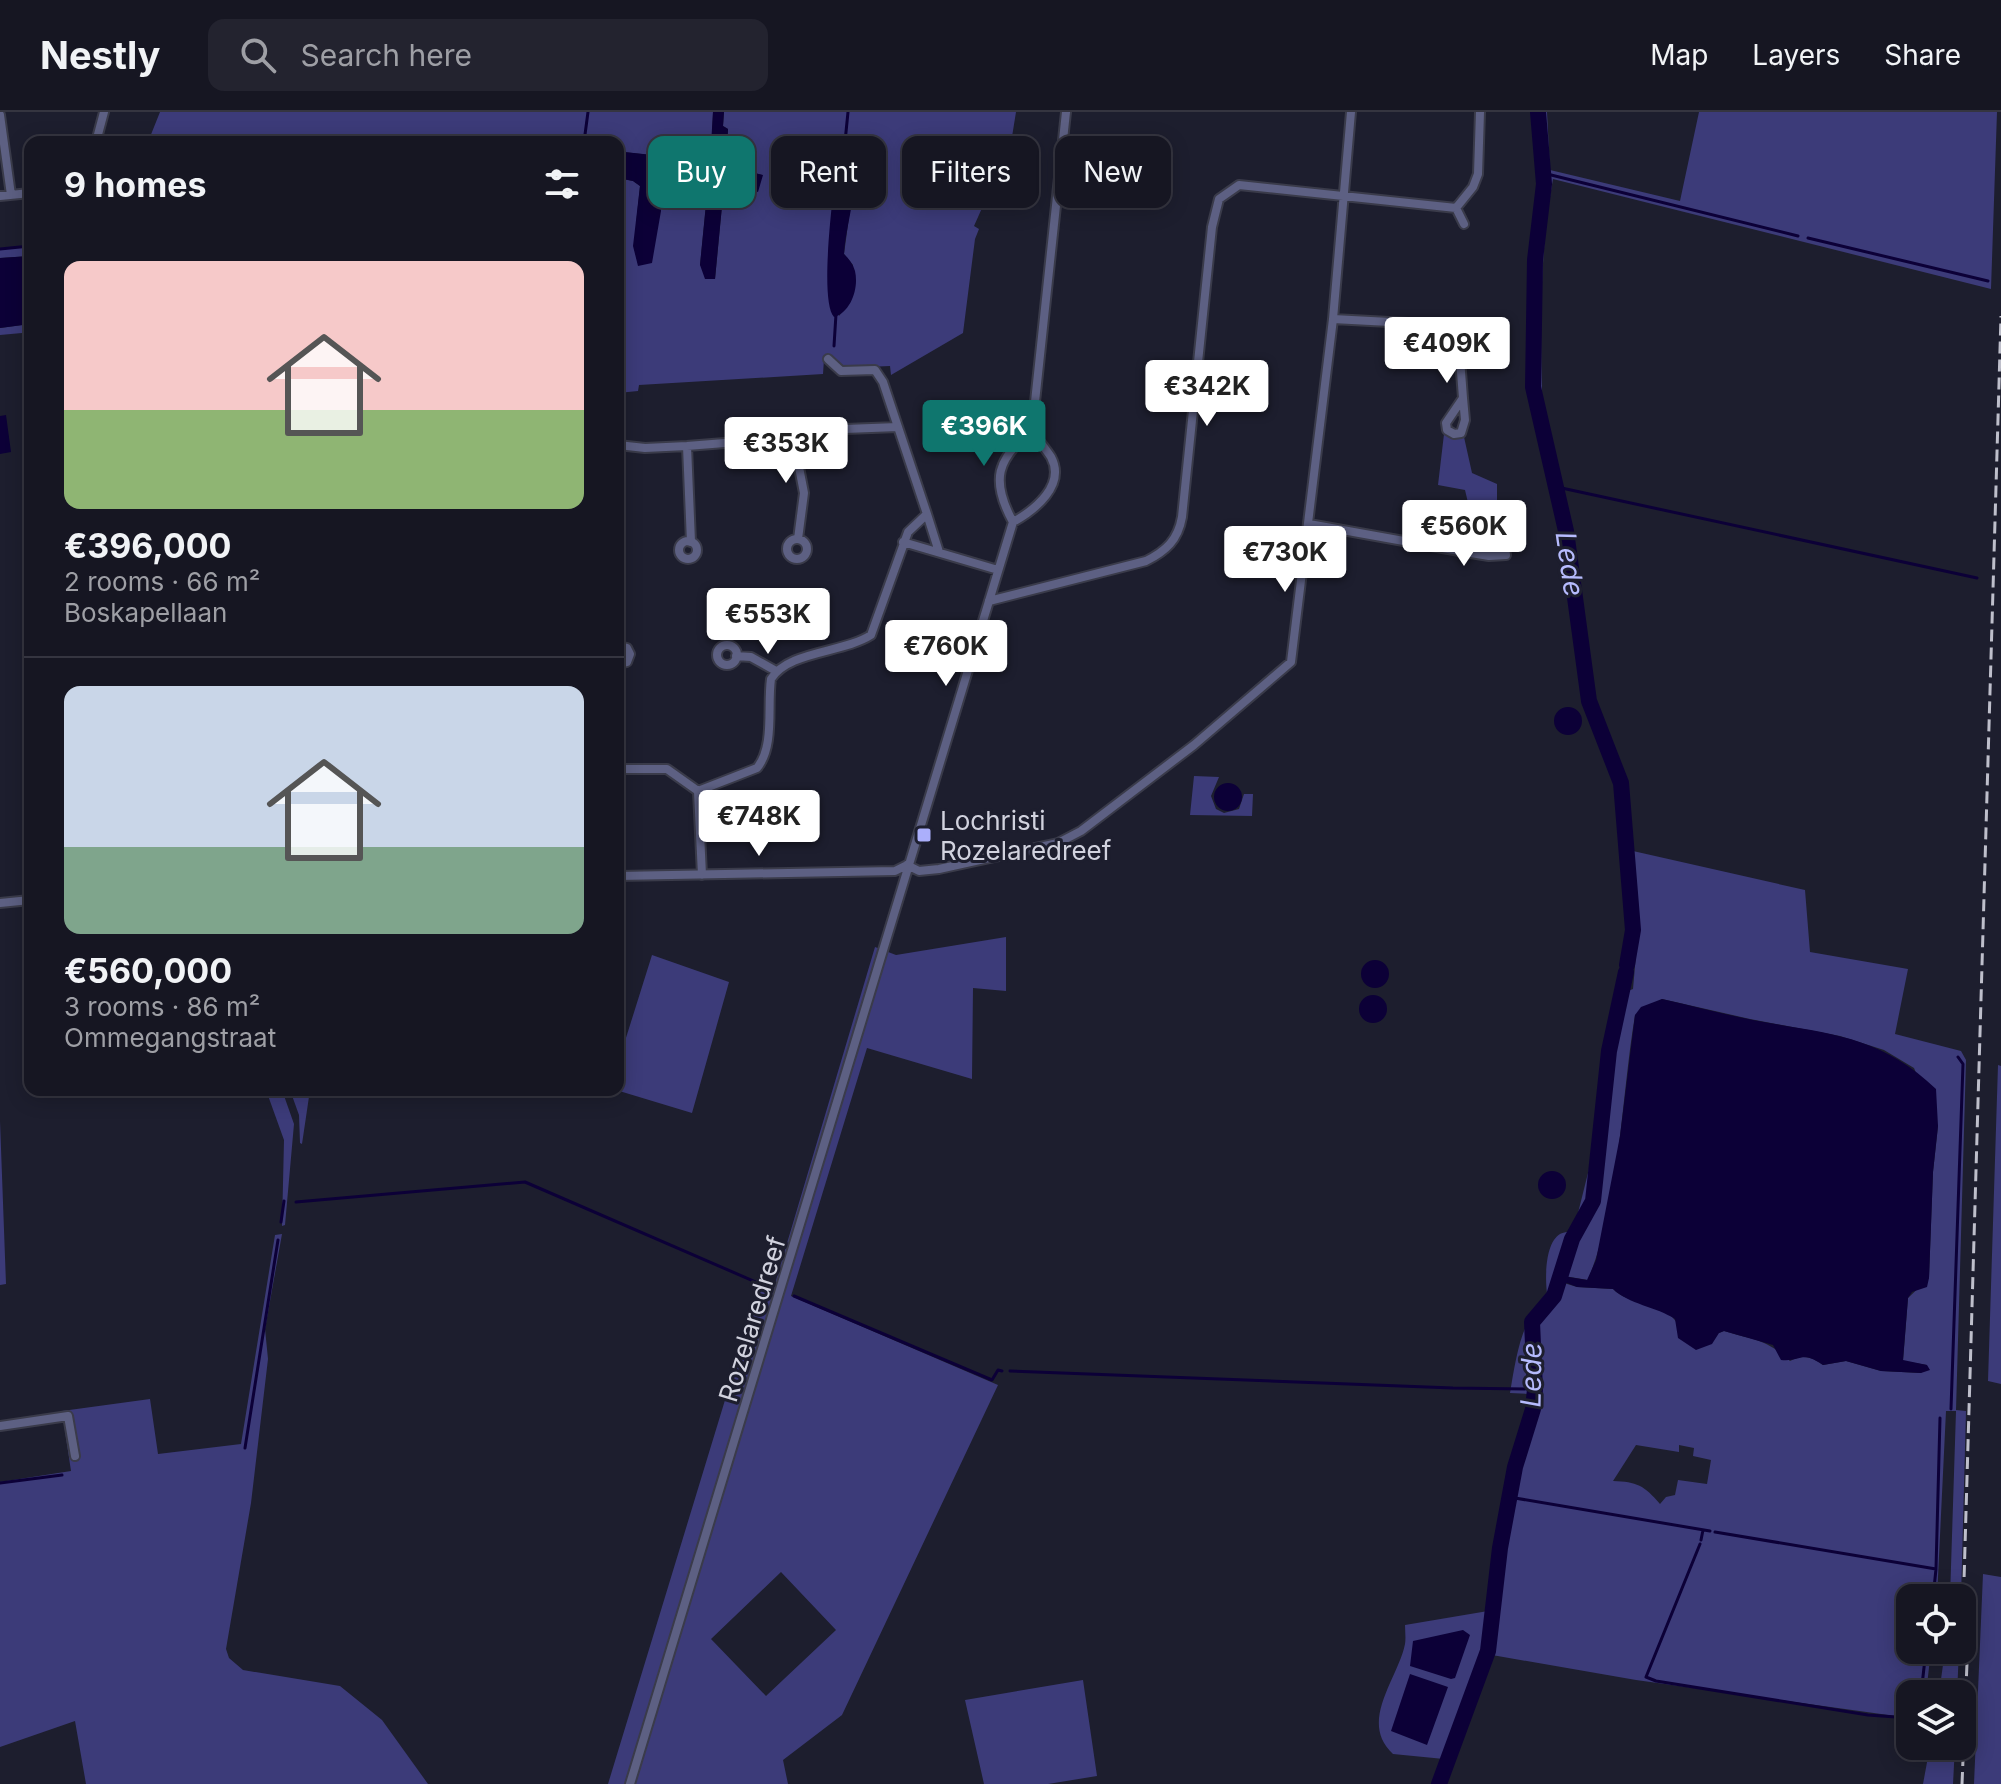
<!DOCTYPE html>
<meta charset="utf-8">
<style>
:root{--surface:#161622;--page:#23232f;--text:#f1f3f6;--muted:#9e9fa5;--line:#353540;--accent:#0f766e}
body{margin:0;font-family:Inter,sans-serif;background:var(--page);color:var(--text);height:100vh;display:flex;flex-direction:column;font-size:30px;white-space:nowrap}
*{box-sizing:border-box;margin:0}
p{font-size:26px;color:var(--muted)}
.icon{flex:none;width:44px;height:44px;fill:none;stroke:currentColor;stroke-width:2;stroke-linecap:round;stroke-linejoin:round}
.map{position:relative;flex:1;overflow:hidden}
.drawer{position:absolute;left:24px;top:24px;width:600px;height:960px;display:flex;flex-direction:column;background:var(--surface);border-radius:16px;box-shadow:0 4px 20px #0003,0 0 0 2px var(--line)}
.drawer>*{flex:none}
.banner{position:absolute;left:648px;top:24px;width:760px;height:72px;display:flex;gap:16px}
.tools{position:absolute;left:1896px;top:1472px;display:grid;gap:16px}
.tools a{display:grid;place-items:center;width:80px;height:80px;border-radius:16px;background:var(--surface);box-shadow:0 4px 20px #0003,0 0 0 2px var(--line);font-size:40px}
.price{position:absolute;translate:-50% -68px;padding:0 18px;border-radius:8px;background:#fff;color:#222;font-size:26px;line-height:52px;filter:drop-shadow(0 2px 4px #0008)}
.price::after{content:'';position:absolute;left:50%;top:48px;width:24px;height:18px;margin-left:-12px;background:inherit;clip-path:polygon(0 0,100% 0,50% 100%)}
.price.active{background:var(--accent);color:#fff}
ul{padding:0;list-style:none}
li{display:grid;align-content:center;gap:16px;height:424px;padding:0 40px}
li+li{border-top:2px solid var(--line)}
li span{display:grid;place-items:center;height:248px;border-radius:16px;color:#555}
li>.icon{margin-inline-start:auto}
span .icon{width:144px;height:144px;fill:#fffc;stroke-width:1}
li b{font-size:34px}
h2{display:flex;justify-content:space-between;align-items:center;height:96px;padding:0 40px;font-size:34px}
.tag{padding:0 28px;border-radius:16px;background:var(--surface);box-shadow:0 4px 20px #0003,0 0 0 2px var(--line);font-size:28px;line-height:72px}
.tag.active{background:var(--accent);color:#fff}
header{display:flex;align-items:center;gap:48px;box-sizing:border-box;height:112px;padding:0 40px;background:var(--surface);border-bottom:2px solid var(--line)}
header strong{font-size:38px}
nav{display:flex;gap:44px;margin-inline-start:auto;font-size:28px}
.search{width:560px;height:72px;background:var(--page);display:flex;align-items:center;gap:20px;box-sizing:border-box;padding:0 28px;border-radius:16px;color:var(--muted);font-size:30px}
.map>svg:first-child{display:block}
</style>
<header>
<strong>Nestly</strong>
<div class="search"><svg class="icon" aria-label="search" viewBox="0 0 24 24"><circle cx="10" cy="10" r="6"/><path d="M15 15l6 6"/></svg>Search here</div>
<nav><a>Map</a><a>Layers</a><a>Share</a></nav>
</header>
<div class="map">
<svg width="2001" height="1672" viewBox="0 0 2001 1672">
<rect width="100%" height="100%" fill="#1d1e2e"/>
<path fill="#3c3b79" fill-rule="evenodd" d="M160,0H713L711,50L624,40L618,42V30H148Z
M724,0H1016L1011,31L974,114L979,117L975,127L963,221L891,263L890,254L843,256L833,248L824,247L823,262L639,273L638,279L618,281V66L633,69L640,74L636,112L661,99V73L666,67L708,72L700,153L715,167L724,73L762,63L726,54L728,17L723,14ZM839,37L855,61L844,142L853,153L851,189L839,204L829,144Z
M1541,0H1547L1550,58L1680,89L1699,0H1997L1991,177L1553,67C1540,136 1540,210 1542,280L1536,279L1535,205L1546,66Z
M30,134V144L0,146V137Z
M30,212V226L24,227L22,221L0,223V216Z
M1444,322L1452,327L1464,325L1472,361L1497,372V414L1475,420L1465,378L1438,373Z
M1194,664L1219,665L1211,684L1216,697L1224,701L1239,697L1244,682H1253L1252,704L1190,703Z
M1633,739L1805,778L1810,840L1908,857L1895,922L1961,939L1966,948L1956,1298L1966,1299L1961,1486H1950L1956,1299H1946L1937,1486H1910V1538H1931L1926,1582H1910V1606L1636,1568L1492,1543L1508,1419L1529,1315L1522,1310L1530,1282L1510,1281C1516,1245 1521,1208 1547,1181C1545,1166 1545,1131 1560,1122C1562,1121 1571,1119 1573,1118L1575,1113L1589,1057L1602,945L1617,883L1633,877L1639,809ZM1662,887L1750,907L1840,924L1884,938L1914,956L1938,1014L1933,1060L1929,1166L1908,1186L1903,1249L1927,1253L1921,1261L1881,1259L1846,1249L1823,1253C1811,1245 1804,1242 1790,1249C1767,1227 1753,1228 1724,1219L1719,1221L1678,1213C1667,1190 1629,1194 1613,1177L1577,1175L1564,1171V1164L1588,1168C1620,1089 1621,988 1635,903ZM1636,1333L1679,1340V1333L1694,1336L1693,1344L1711,1348L1707,1372L1678,1368L1675,1383L1666,1385L1660,1392C1644,1373 1637,1370 1613,1369Z
M1006,825V879L973,876L972,967L867,936L791,1184L998,1273L842,1603L783,1648L788,1672H608L761,1170L774,1175L875,835L896,843ZM781,1460L836,1518L766,1584L711,1527Z
M652,843L729,870L692,1001L616,978H618V927L625,929Z
M1998,953L2001,954V1272L1988,1269Z
M266,978H282L294,1012L285,1113L282,1114L284,1028Z
M290,978H310L302,1032L300,1031L299,1003Z
M0,1009L6,1172L0,1173Z
M282,1122L265,1217L268,1247L251,1391L226,1537L229,1546L243,1558L340,1574L382,1608L428,1672H86L75,1609L0,1635V1370L71,1359L62,1299L150,1287L158,1342L241,1332L275,1123Z
M1983,1462L2001,1465V1672H1974Z
M1488,1499C1481,1550 1464,1599 1444,1647L1393,1642C1358,1610 1398,1567 1405,1532C1406,1526 1405,1519 1405,1513Z
M1945,1538H1959L1957,1582H1939Z
M1083,1568L1097,1664L1048,1672H984L965,1588Z
M1930,1634H1955L1953,1672H1923Z"/>
<path fill="#0c0037" d="M713,0H724L723,14L728,17L726,54L763,63L758,80L730,71L724,73L715,167H705L700,153L708,72L665,67L661,73V99L652,151L638,154L633,134L640,74L633,69L618,66V42L624,40L710,49Z
M845,28C866,61 846,106 844,142C849,147 853,152 855,159C859,176 851,200 834,205C818,187 835,65 839,37Z
M30,144V212L0,216V146Z
M6,303L11,340L0,342V304Z
M1554 609a14 14 0 1 1 28 0a14 14 0 1 1-28 0Z
M1214 685a14 14 0 1 1 28 0a14 14 0 1 1-28 0Z
M1361 862a14 14 0 1 1 28 0a14 14 0 1 1-28 0Z
M1359 897a14 14 0 1 1 28 0a14 14 0 1 1-28 0Z
M1662,887C1693,894 1723,902 1753,908C1827,922 1879,922 1936,977L1938,1014L1933,1060L1929,1166L1927,1175L1912,1180L1908,1186L1903,1248L1927,1253L1930,1258L1921,1261L1881,1259L1846,1249L1823,1253C1800,1238 1802,1250 1781,1248L1773,1233L1724,1219L1719,1221L1712,1232L1696,1238L1678,1226L1675,1207C1657,1195 1628,1192 1613,1177L1577,1175L1564,1170L1563,1164L1587,1168L1596,1148L1620,1024L1635,903L1641,895Z
M1538 1073a14 14 0 1 1 28 0a14 14 0 1 1-28 0Z
M1463,1518L1470,1523L1455,1566L1451,1567L1410,1554L1413,1529Z
M1410,1562L1448,1575L1427,1633L1391,1619Z"/>
<g fill="none" stroke-linecap="round" stroke-linejoin="round">
<path stroke="#0c0037" stroke-width="3" d="M584,30L588,0
M845,30L848,0
M1543,61L1798,124
M1808,126L1988,169
M0,137L30,134
M834,234L836,202
M1557,375L1977,466
M296,1090L525,1070L765,1174
M281,1110L284,1089
M794,1184L992,1268L998,1258L1002,1259
M1010,1259L1453,1276L1535,1277
M1951,1297L1963,952L1958,945
M245,1336L278,1128
M0,1371L62,1363
M1509,1385L1710,1419
M1715,1420L1936,1457L1940,1306
M1701,1428L1703,1418
M1700,1432L1646,1565L1656,1569L1868,1603L1910,1606
M1933,1486L1936,1457
M1921,1582L1926,1538"/>
<path stroke="#0c0037" stroke-width="16" d="M1538,0L1544,72L1535,148L1533,275L1566,419L1589,589L1621,671L1633,818L1627,853
M1439,1672L1488,1539L1500,1436L1515,1355L1533,1297L1535,1277L1532,1210L1554,1184L1572,1127L1593,1089L1609,939L1626,860"/>
<defs>
<path id="street" d="M0,3L11,83
M96,30L104,0
M0,84L30,81
M1456,96L1464,112
M1333,207L1427,212L1458,221L1463,286L1446,311L1447,318L1454,322L1461,321L1465,308L1463,286
M828,247L841,259L875,258L883,270L927,402
M792,319L804,381L798,427
M618,333L645,336L687,334L737,330L765,320L898,315
M687,334L691,430
M1013,410C1035,398 1066,373 1051,345C1045,336 1038,328 1032,318L1066,0
M1309,412L1465,440L1489,444L1506,443L1502,420L1465,440
M787 437a10 10 0 1 1 20 0a10 10 0 1 1-20 0Z
M679 438a9 9 0 1 1 18 0a9 9 0 1 1-18 0Z
M903,430L998,458
M989,489L1146,449C1166,439 1178,428 1182,405L1212,115L1219,87L1239,73L1456,96L1473,75L1478,62L1480,0
M717 543a10 10 0 1 1 20 0a10 10 0 1 1-20 0Z
M618,534L627,536L630,542L627,550L618,552
M736,544L751,545L776,559
M618,657H667L698,679
M698,679L757,656C775,634 767,595 771,567C788,539 843,541 871,523L908,420L927,402L939,440
M698,679L702,763
M907,753L919,759L939,757L1058,731L1081,719L1194,633L1291,550L1333,207L1351,0
M618,764L895,759L907,753
M0,791L30,788
M0,1314L68,1304L75,1344
M630,1672L1013,410C990,368 997,347 1032,318"/>
</defs>
<use href="#street" stroke="#3a3b4a" stroke-width="12"/>
<use href="#street" stroke="#5d6083" stroke-width="8"/>
<path stroke="#bebfcb" stroke-width="3" stroke-dasharray="12 6" stroke-linecap="butt" d="M1962,1537L2001,204
M1962,1672L1968,1527"/>
</g>
<rect fill="#abaffb" stroke="#1d1e2e" stroke-width="3" x="916" y="715" width="16" height="16" rx="4"/>
<g text-anchor="middle" dominant-baseline="central" stroke-width="6" stroke-linejoin="round" paint-order="stroke">
<g font-size="26" fill="#d1d2de" stroke="#1d1e2e" text-anchor="start">
<text x="940" y="708">Lochristi<tspan x="940" dy="30">Rozelaredreef</tspan></text>
</g>
<g font-size="26" fill="#d1d2de" stroke="#1d1e2e">
<text transform="translate(752 1207) rotate(-73)">Rozelaredreef</text>
</g>
<g font-size="28" font-style="italic" fill="#b6bbfd" stroke="#1d1e2e">
<text transform="translate(1570 452) rotate(82)">Lede</text>
<text transform="translate(1531 1263) rotate(-89)">Lede</text>
</g>
</g>
</svg>
<div class="tools">
<a><svg class="icon" aria-label="locate" viewBox="0 0 24 24"><circle cx="12" cy="12" r="6"/><path d="M12 2v4M12 18v4M2 12h4M18 12h4"/></svg></a>
<a><svg class="icon" aria-label="layers" viewBox="0 0 24 24"><path d="M12 4l9 5-9 5-9-5zM3 14l9 5 9-5"/></svg></a>
</div>
<b class="price" style="left:1447px;top:273px">€409K</b>
<b class="price" style="left:1207px;top:316px">€342K</b>
<b class="price active" style="left:984px;top:356px">€396K</b>
<b class="price" style="left:786px;top:373px">€353K</b>
<b class="price" style="left:1464px;top:456px">€560K</b>
<b class="price" style="left:1285px;top:482px">€730K</b>
<b class="price" style="left:768px;top:544px">€553K</b>
<b class="price" style="left:946px;top:576px">€760K</b>
<b class="price" style="left:759px;top:746px">€748K</b>
<div class="banner">
<a class="tag active">Buy</a>
<a class="tag">Rent</a>
<a class="tag">Filters</a>
<a class="tag">New</a>
</div>
<section class="drawer">
<h2>9 homes<svg class="icon" aria-label="filters" viewBox="0 0 24 24"><path d="M4 7h16M4 17h16"/><circle cx="9" cy="7" r="2"/><circle cx="15" cy="17" r="2"/></svg></h2>
<ul>
<li><span style="background:linear-gradient(#f6c9c9 60%,#8fb573 0)"><svg class="icon" aria-label="home" viewBox="0 0 24 24"><path d="M3 11l9-7 9 7M6 9v11h12V9"/></svg></span><div><b>€396,000</b><p>2 rooms · 66 m²</p><p>Boskapellaan</p></div></li>
<li><span style="background:linear-gradient(#c9d6e8 65%,#7fa58c 0)"><svg class="icon" aria-label="home" viewBox="0 0 24 24"><path d="M3 11l9-7 9 7M6 9v11h12V9"/></svg></span><div><b>€560,000</b><p>3 rooms · 86 m²</p><p>Ommegangstraat</p></div></li>
</ul>
</section>
</div>
